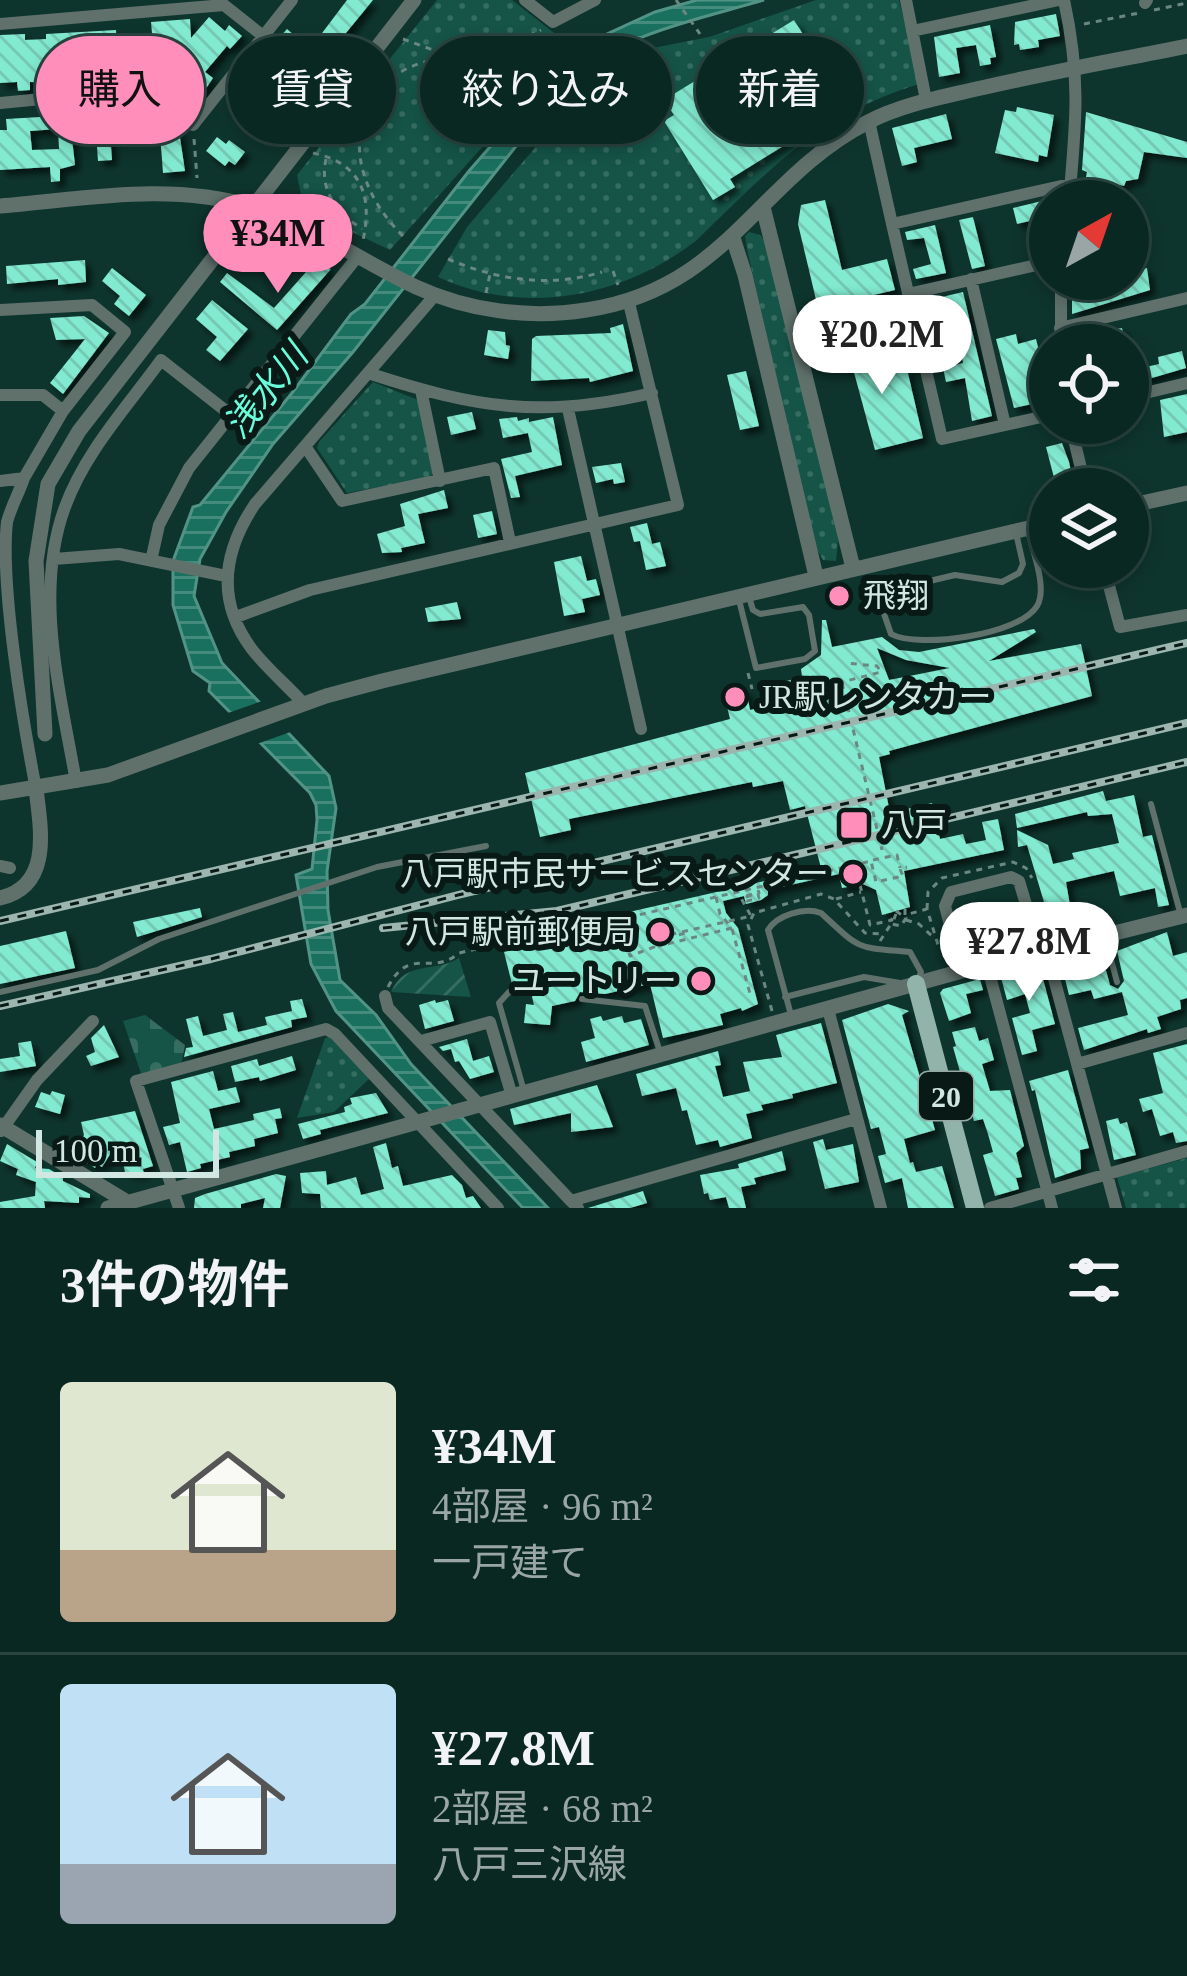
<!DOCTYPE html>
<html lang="ja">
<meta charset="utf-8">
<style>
:root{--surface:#0a2822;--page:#18342f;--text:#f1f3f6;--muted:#99a6a5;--line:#2a4440;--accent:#ff8eba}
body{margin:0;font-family:"Times New Roman","Noto Sans JP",serif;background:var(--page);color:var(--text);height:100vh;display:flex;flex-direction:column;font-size:45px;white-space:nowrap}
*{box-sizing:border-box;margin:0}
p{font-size:39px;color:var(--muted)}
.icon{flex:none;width:66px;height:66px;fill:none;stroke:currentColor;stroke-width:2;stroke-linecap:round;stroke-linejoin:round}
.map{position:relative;height:1208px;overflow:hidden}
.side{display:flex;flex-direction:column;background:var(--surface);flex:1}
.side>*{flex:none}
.banner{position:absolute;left:36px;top:36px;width:1116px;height:108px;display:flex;gap:24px}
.needle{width:78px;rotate:40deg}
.controls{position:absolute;left:1029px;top:180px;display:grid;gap:24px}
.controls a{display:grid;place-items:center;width:120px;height:120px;border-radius:50%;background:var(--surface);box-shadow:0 6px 18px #0003,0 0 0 3px var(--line);font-size:60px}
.scale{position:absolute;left:36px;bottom:30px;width:183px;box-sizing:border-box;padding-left:12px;border:6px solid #d2e7e1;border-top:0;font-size:33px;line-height:42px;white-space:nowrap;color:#d2e7e1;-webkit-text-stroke:9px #091a16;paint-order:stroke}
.price{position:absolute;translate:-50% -102px;padding:0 27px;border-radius:42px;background:#fff;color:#222;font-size:39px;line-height:78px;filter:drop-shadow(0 3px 6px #0008)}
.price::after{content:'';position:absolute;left:50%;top:72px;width:36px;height:27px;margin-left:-18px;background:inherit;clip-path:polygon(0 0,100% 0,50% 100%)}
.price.selected{background:var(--accent);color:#111}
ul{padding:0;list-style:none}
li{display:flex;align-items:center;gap:36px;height:300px;padding:0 60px}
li+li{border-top:3px solid var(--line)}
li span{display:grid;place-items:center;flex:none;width:336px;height:240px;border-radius:12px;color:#555}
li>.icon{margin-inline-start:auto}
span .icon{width:144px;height:144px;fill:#fffc;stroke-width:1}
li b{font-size:51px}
h2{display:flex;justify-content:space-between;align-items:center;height:144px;padding:0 60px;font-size:51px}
.chip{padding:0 42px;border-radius:54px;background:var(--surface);box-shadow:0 6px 18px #0003,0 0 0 3px var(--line);font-size:42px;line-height:108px}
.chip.selected{background:var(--accent);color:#111}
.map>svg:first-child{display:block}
</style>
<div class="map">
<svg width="1187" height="1208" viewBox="0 0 1187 1208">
<defs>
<pattern id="grass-dots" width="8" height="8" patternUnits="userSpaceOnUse" patternTransform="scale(3)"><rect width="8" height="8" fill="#155447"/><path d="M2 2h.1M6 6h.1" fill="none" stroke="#366d61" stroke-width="1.8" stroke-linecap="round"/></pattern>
<pattern id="cemetery-stones" width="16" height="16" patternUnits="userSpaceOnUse" patternTransform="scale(3)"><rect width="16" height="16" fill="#155447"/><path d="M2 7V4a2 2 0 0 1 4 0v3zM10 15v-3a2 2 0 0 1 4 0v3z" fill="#366d61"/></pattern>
<pattern id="garden-furrows" width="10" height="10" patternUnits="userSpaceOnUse" patternTransform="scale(3)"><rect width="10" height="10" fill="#155447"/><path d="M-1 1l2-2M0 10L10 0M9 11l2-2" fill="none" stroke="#366d61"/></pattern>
<pattern id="water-rules" width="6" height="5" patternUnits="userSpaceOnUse" patternTransform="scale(3)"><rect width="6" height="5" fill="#1a705f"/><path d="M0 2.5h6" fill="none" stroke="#458b7d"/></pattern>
<pattern id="building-back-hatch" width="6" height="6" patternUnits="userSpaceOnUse" patternTransform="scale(3)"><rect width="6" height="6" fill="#82ead0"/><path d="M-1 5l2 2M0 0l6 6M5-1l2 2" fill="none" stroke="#75c9b4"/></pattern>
<filter id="shadow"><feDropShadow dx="5.5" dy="5.5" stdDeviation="3" flood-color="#0009"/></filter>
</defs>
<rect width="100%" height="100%" fill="#0e352d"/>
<path fill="url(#grass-dots)" d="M437,0H512L572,47L390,250L304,209L297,175Z
M816,0H899L919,84C820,114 769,170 697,240C624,297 524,317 438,277L467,227L595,78L648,49L709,37Z
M749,232L760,235L769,247L838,540L836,561L823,560L815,546L748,254L745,236Z
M373,382L418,400L434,472L429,478L347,493L317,448L319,442Z
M330,1037L370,1078L334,1112L297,1118L325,1038Z
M1187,1158V1208H1126L1117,1177Z"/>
<path fill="url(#cemetery-stones)" d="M145,1015L185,1045L181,1065L142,1076L123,1021Z"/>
<path fill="url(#garden-furrows)" d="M459,958L471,997L391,992C406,959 433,974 459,958Z"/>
<path fill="url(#water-rules)" stroke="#519486" stroke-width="3" d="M697,0H764C696,20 628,32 570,78L353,352L273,444L226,512L200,559L194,596L222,663L329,776L336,808L327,871L328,910L340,980L376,1015L411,1064L548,1208H523L336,1011L311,964L296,875L312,869L317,820L316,805L310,793L209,691L210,683L193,671L173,605V561L193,507L200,505L292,393L351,314L365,304L469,171L539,91L552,68L583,45L655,12Z"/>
<path fill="#0e352d" d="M265,700L296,730L254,745L225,714Z"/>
<path fill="url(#building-back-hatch)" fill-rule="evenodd" filter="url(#shadow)" d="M347,0H373L323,61L328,65L318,78L293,56L281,71L276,79L295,96L281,112L245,83L257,69L254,65L287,29L310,49Z
M1056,14L1060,36L1038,40L1039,47L1020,50L1019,44L1014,45L1015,22Z
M209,17L225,31L229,25L242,36L230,49L227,46L205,72L213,78L193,108L162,88L190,51L180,42L153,44L151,22L190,19L191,38Z
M794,20L848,106L730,179L735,187L713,200L664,121L674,115L664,100Z
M990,25L996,57L990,58L991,64L980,66L976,45L956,48L960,73L939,77L934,37Z
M116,30L118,61L148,60L149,79L100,83L98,52L64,55L69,83L30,82V90L18,91L17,82L0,83V35L25,34V40L46,39V34Z
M140,100L168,119L156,132L131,111Z
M108,104L112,160L98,161L94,105Z
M1017,107L1054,115L1047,157L1039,155L1038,162L995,153L1005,110L1016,112Z
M56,112H69L75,165L60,169V181L51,182L50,167L0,170V130H7L6,119L57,116ZM58,129L59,149L32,150L30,131Z
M1086,112L1187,142V158L1144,152L1138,179L1126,181L1124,186L1086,177L1087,172L1082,170Z
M946,114L952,139L914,148L917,162L902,166L892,128Z
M179,131L185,171L163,173L160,133Z
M217,137L226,144L229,140L245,152L235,165L229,161L225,166L206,151Z
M825,200L842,270L887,259L895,290L818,308L798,224L801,205Z
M1046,200L1050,216L1017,224L1013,208Z
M973,217L985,266L972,269L959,220Z
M935,225L946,273L916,279L913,269L931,264L924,238L907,240L905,232Z
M85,260L86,282L58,285V279L7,284L6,266Z
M314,263L331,269L277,330L220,282L227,273L274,308Z
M112,268L146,295L129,316L114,304L120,296L102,281Z
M1147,268L1150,290L1072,314V287L1096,279H1130L1128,273Z
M963,292L992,416L972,421L965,378L946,382L943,368L963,363L956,327L930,333L926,316L932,314L929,300Z
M212,300L248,329L220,361L206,350L217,337L196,319Z
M84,316L109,333L63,394L50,383L85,339L56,340L50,318Z
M623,324L633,371L590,382L589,378L531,381L532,339L536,336L611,333L610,328Z
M1122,328L1126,345H1112L1111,341L1078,345L1075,335Z
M488,330L505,332L506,345L510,346L508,359L484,355Z
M859,333L862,343L857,344L862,367L875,364L878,376L907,369L923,438L875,450L852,365L845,367L840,345L825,349L823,339Z
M1016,334L1018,344L1036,339L1039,351L1035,352L1045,388L1029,392L1032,404L1014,408L996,339Z
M1182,351L1186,368L1128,385V371L1159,364L1158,357Z
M746,371L759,426L740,430L727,375Z
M1187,394V432L1164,437L1160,400Z
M472,412L476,429L451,435L447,417Z
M517,417L518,421L529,418V422L553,417L562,465L515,476L520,497L511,498L501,459L532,452L528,433L503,438L499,419Z
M1062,443L1069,462L1075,489H1057L1046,447Z
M621,463L625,482L614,484L613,479L596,483L592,467Z
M444,490L448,508L418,514L425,543L401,548L402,552L382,553L377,534L405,526L400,504Z
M492,511L497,534L478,538L473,515Z
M647,523L652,544L660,542L666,566L646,570L640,541L634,542L630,527Z
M581,556L587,581L596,579L600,595L582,599L585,612L564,616L554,562Z
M457,602L461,619L428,622L425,608Z
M822,620H826L832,647L882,637L899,650L919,652L1034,629L1036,632L989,661L1081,644L1092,696L889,751L890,754L879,757L890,813L932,803L940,839L963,834L966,844L986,840L982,822L998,819L1004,850L904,871L910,907L882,915L876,890L863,884L842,888L839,874L768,890V895L761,900L746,904L744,896L723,901L726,913L738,928L758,1004L742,1011L741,1008L720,1014L723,1025L663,1038L650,984L605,994L580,992L575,1001L552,1006L550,1025L524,1023L526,1004L534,1005L532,997L537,988L528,982L512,984L504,952L618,926L616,915L821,868L805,806L790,810L783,781L753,787L752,782L569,819L571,830L540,837L525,773L730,719L724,694L746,689L750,710L787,702L782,682L802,677L801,669L821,655ZM877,648L906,660L950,668L889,680Z
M1103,791L1106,801L1134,795L1143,837L1152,835L1169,905L1158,907L1155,888L1120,896L1114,871L1066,882L1073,923L1052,929L1027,845L1018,847L1017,830L1048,845L1053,864L1074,859L1072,853L1119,843L1112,814L1088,816L1087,812L1017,828L1015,814Z
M200,908L202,917L137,937L133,922Z
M66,931L75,968L0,984V946Z
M1167,932L1173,956L1187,952V998L1180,1000L1181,1009L1157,1017L1161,1029L1148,1033L1147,1029L1084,1050L1078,1028L1128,1015L1122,992L1094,999L1091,990L1069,995L1060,959L1100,949L1110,985L1118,989L1124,981L1117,951Z
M1039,964L1055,1024L1032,1030L1037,1051L1022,1055L1012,1018L1030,1013L1025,994L1007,1000L1000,974Z
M980,979L983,990L966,994L971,1013L949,1021L940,993L943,989Z
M302,999L307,1017L291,1020L292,1027L184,1057L186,1048L193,1047L186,1019L198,1016L203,1036L227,1030L223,1014L233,1012L238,1032L267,1025L265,1017L292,1011L290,1001Z
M435,1000L436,1003L448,1000L454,1021L425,1029L419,1005Z
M888,1004L909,1011L902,1015L935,1130L904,1139L910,1163L913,1162L916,1172L942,1166L954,1208H908L902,1178L885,1183L878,1156L886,1154L879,1127L871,1129L842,1020Z
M601,1016L603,1021L622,1016L624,1023L641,1019L649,1045L586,1062L581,1042L595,1038L590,1019Z
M821,1023L837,1083L792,1094L793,1098L761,1105L763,1110L746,1114L752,1138L720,1147L718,1140L696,1145L687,1110L682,1111L676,1088L642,1096L636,1074L718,1051L721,1065L715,1066L723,1097L750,1091L743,1062L782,1057L776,1035Z
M104,1025L119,1057L91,1066L86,1056L95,1052L91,1038Z
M975,1027L979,1041L988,1038L994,1060L982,1064L990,1091L1010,1090L1024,1146L1016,1153L1022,1177L1016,1178L1019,1189L995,1196L983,1155L993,1152L988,1134L983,1119L974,1121L953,1047L956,1046L952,1032Z
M467,1039L473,1061L489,1056L494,1072L470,1079L459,1061L455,1062L451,1049L443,1051L439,1047Z
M31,1041L36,1066L0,1072V1059L20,1056L18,1043Z
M1187,1044V1141L1176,1143L1173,1132L1160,1136L1152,1109L1143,1112L1139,1099L1163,1093L1153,1053Z
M292,1056L296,1070L260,1081L259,1077L235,1082L231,1066L257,1059L259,1066Z
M1068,1070L1089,1148L1080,1150L1081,1169L1055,1178L1035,1090L1032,1091L1029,1081Z
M213,1071L218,1091L236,1087L240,1102L209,1109L214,1129L254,1120L253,1114L280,1108L282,1118L275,1119L278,1133L254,1139L255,1146L229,1152L230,1157L200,1164L201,1168L187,1172L180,1142L169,1145L163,1127L180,1123L171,1082Z
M597,1085L613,1127L571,1132V1113L514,1125L510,1109Z
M52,1091L65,1095L60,1114L35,1107L41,1092L50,1095Z
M376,1093L388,1113L320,1130L321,1134L303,1139L298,1124L345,1112L344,1107L352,1104L350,1098Z
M135,1111L153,1166L143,1169L144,1174L125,1172L118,1142L102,1167L97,1164L95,1168L72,1153L84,1135L81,1122Z
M1118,1118L1120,1124L1127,1122L1136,1155L1114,1160L1106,1121Z
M823,1139L826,1150L853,1144L859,1182L825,1189L813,1142Z
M386,1143L392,1168L398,1166L403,1186L452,1175L462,1185L466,1198L473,1196L481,1208H321L320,1194L302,1193L300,1173L326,1171L327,1185L356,1177L361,1195L384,1189L373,1147Z
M7,1144L37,1162L35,1168L49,1169L63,1177V1181L90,1194V1198L79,1197V1203L44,1201L45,1208H0V1202L35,1196L36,1182L16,1175L18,1169L0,1161Z
M782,1151L786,1170L754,1178L756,1184L741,1187L746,1208H729L726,1197L710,1200L708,1193L704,1194L700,1175L739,1168L738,1164Z
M276,1174L286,1176L280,1208H263L265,1198L241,1204V1208H194L195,1198L205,1194Z
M643,1191L647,1203L630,1208H588Z"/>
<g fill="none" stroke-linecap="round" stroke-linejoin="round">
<path stroke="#6a8881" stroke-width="3" stroke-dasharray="6 6" stroke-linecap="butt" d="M676,0L700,34
M1154,10L1187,3
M1084,24L1139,13
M403,39L444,54
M460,55L501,48L541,30
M194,139L197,178
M313,153C361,163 373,196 363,240
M326,159C319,190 336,212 362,229
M403,236C294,127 409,0 534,89
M448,259C497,280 550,288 602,272
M613,271L618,285
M486,293L490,274
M748,673L752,689
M826,679L817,681L819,688L881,672L877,666L845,663
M842,683L882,850
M873,860L897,855L900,868
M860,885L870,925L892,920L886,914
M716,897L720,914L732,928L659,946L654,943V947L630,956L621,919L871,861L876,882L903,876L900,869L907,867
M836,899L861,892
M905,909V915L927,909L939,948
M927,909L928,892L942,878L1013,862L1026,868L1032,878
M896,911L906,918L901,926L892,924L896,914
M906,920L919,924L932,936
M732,929L751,997
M647,940L751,916L741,898L758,894L759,898L747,901L745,896L759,893L758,890
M880,941L891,924
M656,942L685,933
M388,987C410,945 431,977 459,953L613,917
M772,1011L748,925L754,913L821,894L834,899L865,933L882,934"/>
<path stroke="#60716c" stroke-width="6" d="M1016,533L1023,564L1019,573L1002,582L955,575L896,589L883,611L891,634C918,649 1020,635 1037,606C1048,588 1032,550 1028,530
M738,596L756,668L805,659L815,651L809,615L803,607L760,614L753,610L749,597
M1151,804L1181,916
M1106,941L1117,982
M958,953L1035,932
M0,992L98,970L159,939L377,867L486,846
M785,997L864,977L900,983
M582,999L645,1006L660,1052
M791,1015L768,930C777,915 804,907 821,913C862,951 855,947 910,952L921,972L917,982
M524,1091L499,1003L509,992L530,990"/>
<path stroke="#60716c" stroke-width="12" d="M525,0L553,22L595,0
M906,0L926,100
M1064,0C1081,78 1076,123 1069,201
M1145,3L1147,0
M0,24L224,5L263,36
M912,31L1059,0
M0,103L146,89L193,125L292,0
M869,121L892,224L1070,184
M892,224L942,439L1050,415
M971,279L1005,425
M908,294L1050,262
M0,310L92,305L125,332L63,411L43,395H0
M1060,328L1187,298
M1061,345V279
M371,374C476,408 542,419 652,393
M421,390L440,481
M1128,397L1187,383
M568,409L641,729
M1070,423L1086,489
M305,446L342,501L494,468L510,542
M24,478C19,493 11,507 7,522C0,585 23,722 36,789
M0,481L24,478L63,411
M54,559L119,554L226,576
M151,561L159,525L189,468L358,256
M1104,567L1120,627L1187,615
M236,617L310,590L678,505L629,303
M304,704C287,685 266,668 251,648C215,599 224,550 255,504L436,294
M76,782C61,695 33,593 65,507C85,452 127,407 161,360L231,415
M0,866L10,868
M1046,949L1116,1208
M987,965L1052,1208
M962,971L945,906L951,892L1011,877L1019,881L1040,951
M385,996L388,1008L571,1201
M828,1009L881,1208
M421,1041L490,1022L512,1096
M1077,1064L1187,1033
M1,1131L37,1080L93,1021
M179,1208L136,1081L326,1029L335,1034L498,1208
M578,1208L571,1201L856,1119
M990,1208L1187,1151"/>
<path stroke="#60716c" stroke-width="15" d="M0,206C85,199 170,182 253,207C311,224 362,262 416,287C468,311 530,319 586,310C728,289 757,179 868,122C903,104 943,97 981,88C1050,72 1118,60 1187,46
M763,207L853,568
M733,238L745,275L816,576
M1128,506L1187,493
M45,734L36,561L48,484L79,431L414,0
M0,793L108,775L326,696L382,681L1050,523
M0,898C52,886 41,830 36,789
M0,1125L127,1202
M108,1208L962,971L1187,915"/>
<path stroke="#91b3a9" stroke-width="18" d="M916,984L975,1208"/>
<defs>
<path id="rail" d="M0,921L1187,643
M383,928L557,911L1187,762
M0,1006L211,959L458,895L1187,723"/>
</defs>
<use href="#rail" stroke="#9cb6af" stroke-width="8"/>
<use href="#rail" stroke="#091a16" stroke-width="3" stroke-dasharray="9" stroke-linecap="butt"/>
</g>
<g fill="#ff8eba" stroke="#091a16" stroke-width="4.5">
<circle cx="839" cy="596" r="12"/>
<circle cx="735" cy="697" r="12"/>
<rect x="839" y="810" width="30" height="30" rx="6"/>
<circle cx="853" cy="874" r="12"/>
<circle cx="660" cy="932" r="12"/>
<circle cx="701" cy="981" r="12"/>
</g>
<g text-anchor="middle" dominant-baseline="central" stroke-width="12" stroke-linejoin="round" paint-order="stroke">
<rect fill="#091a16" stroke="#96aaa4" stroke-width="3" x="919" y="1072" width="54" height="48" rx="9"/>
<g font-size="30" font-weight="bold" fill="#d2e7e1">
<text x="946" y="1096">20</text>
</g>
<g font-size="33" fill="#d2e7e1" stroke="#091a16" text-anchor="start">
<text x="863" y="596">飛翔</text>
<text x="759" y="697">JR駅レンタカー</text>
<text x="881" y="825">八戸</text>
<text x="829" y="874" text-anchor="end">八戸駅市民サービスセンター</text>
<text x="636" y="932" text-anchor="end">八戸駅前郵便局</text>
<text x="677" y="981" text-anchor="end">ユートリー</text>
</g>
<g font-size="36" font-style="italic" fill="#69fcdb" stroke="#091a16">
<text transform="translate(266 391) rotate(-51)">浅水川</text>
</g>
</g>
</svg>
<div class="controls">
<a><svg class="needle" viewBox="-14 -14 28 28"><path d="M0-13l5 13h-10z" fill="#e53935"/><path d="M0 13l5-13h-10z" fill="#99a6a5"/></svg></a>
<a><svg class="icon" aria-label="locate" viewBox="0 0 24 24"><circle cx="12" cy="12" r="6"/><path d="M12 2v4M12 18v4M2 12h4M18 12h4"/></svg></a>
<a><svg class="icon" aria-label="layers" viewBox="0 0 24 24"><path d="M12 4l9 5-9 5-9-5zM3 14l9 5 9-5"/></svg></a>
</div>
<div class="scale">100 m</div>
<b class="price selected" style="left:278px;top:296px">¥34M</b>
<b class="price" style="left:882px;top:397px">¥20.2M</b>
<b class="price" style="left:1029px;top:1004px">¥27.8M</b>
<div class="banner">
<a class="chip selected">購入</a>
<a class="chip">賃貸</a>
<a class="chip">絞り込み</a>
<a class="chip">新着</a>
</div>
</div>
<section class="side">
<h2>3件の物件<svg class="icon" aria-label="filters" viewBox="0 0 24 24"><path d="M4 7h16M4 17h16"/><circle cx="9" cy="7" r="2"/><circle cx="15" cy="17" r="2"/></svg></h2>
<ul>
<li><span style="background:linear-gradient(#dfe7d0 70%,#b9a48a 0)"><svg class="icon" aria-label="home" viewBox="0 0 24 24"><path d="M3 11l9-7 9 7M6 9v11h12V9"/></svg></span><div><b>¥34M</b><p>4部屋 · 96 m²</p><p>一戸建て</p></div></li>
<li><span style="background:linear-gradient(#bfe0f5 75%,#9aa5b1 0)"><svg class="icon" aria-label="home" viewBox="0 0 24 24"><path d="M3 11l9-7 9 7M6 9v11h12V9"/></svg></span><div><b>¥27.8M</b><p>2部屋 · 68 m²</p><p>八戸三沢線</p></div></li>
</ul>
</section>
